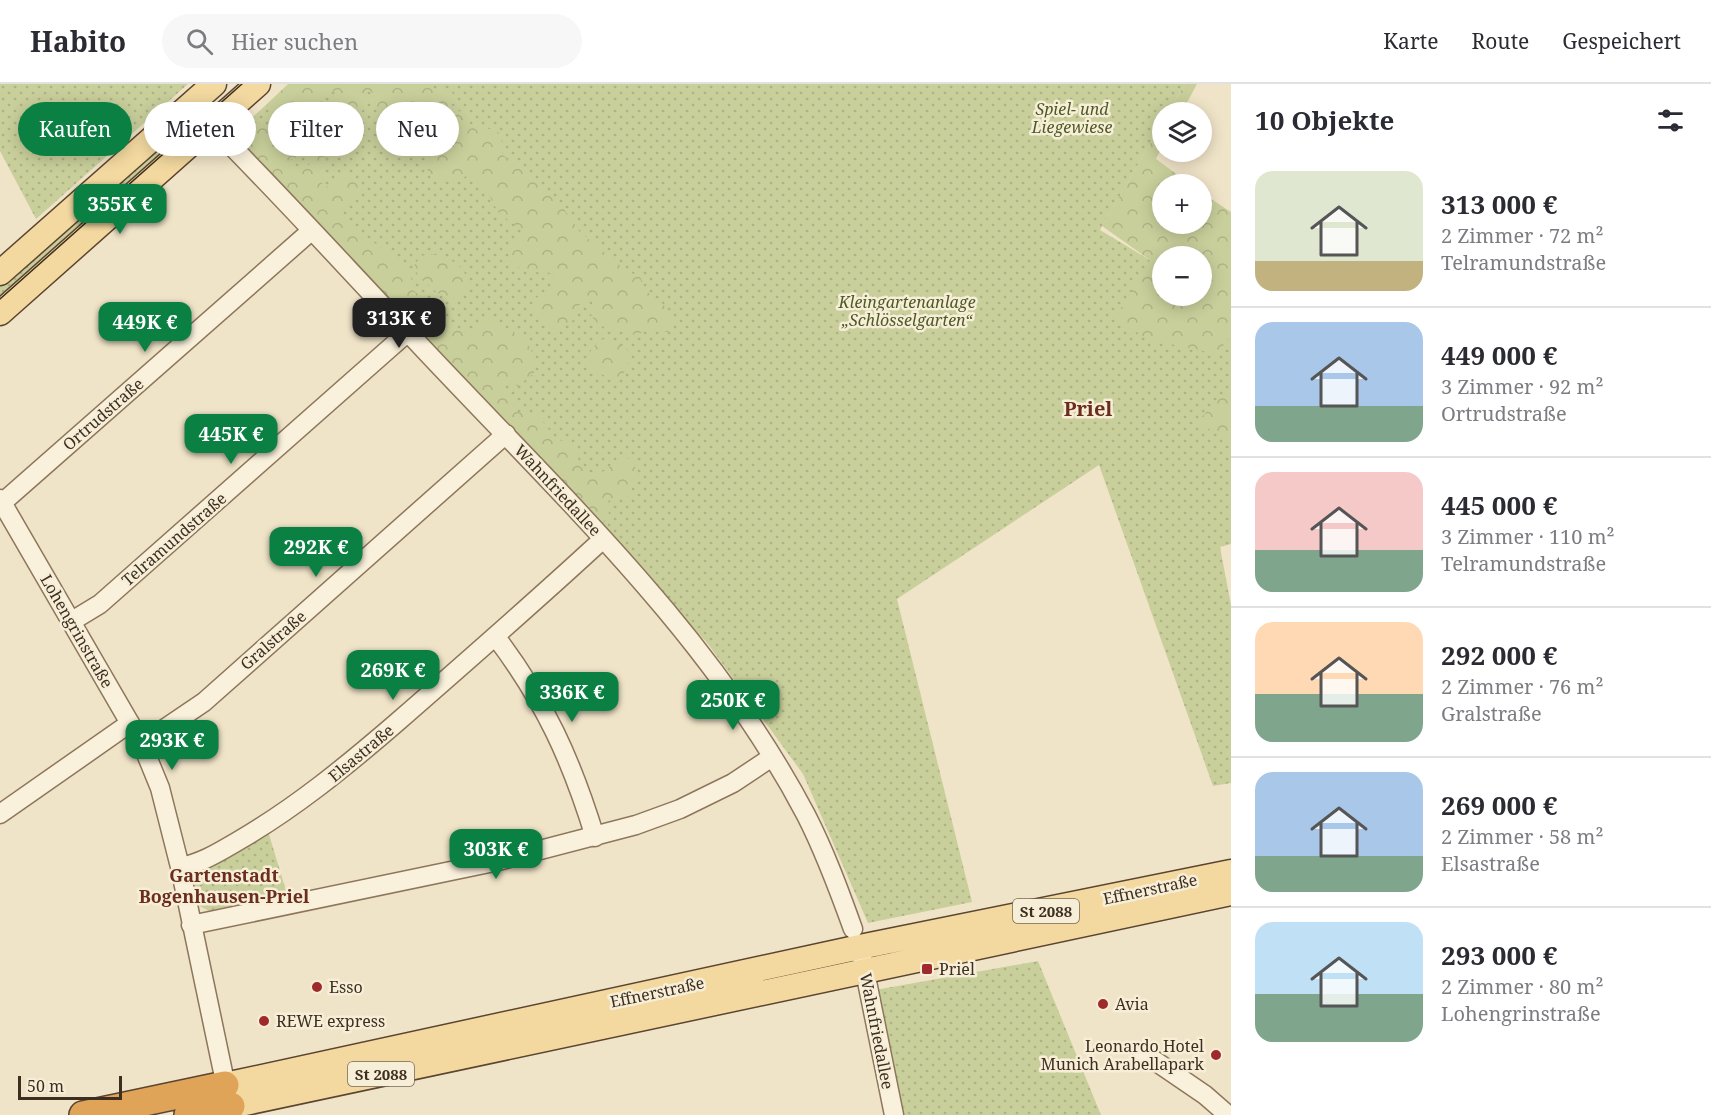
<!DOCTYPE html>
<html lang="de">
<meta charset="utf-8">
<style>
:root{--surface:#fff;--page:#f7f7f7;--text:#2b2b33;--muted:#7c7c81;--line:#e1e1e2;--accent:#0b8043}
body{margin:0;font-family:"Noto Serif",serif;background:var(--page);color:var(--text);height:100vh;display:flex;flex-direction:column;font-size:22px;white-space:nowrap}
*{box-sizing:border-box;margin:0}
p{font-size:20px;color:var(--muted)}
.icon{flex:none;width:33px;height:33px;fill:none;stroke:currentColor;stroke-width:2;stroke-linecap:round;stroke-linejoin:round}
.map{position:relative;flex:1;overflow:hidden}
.sheet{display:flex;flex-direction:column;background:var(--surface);width:480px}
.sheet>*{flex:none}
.guide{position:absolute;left:18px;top:18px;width:570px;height:54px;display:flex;gap:12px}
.buttons{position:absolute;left:1152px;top:18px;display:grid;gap:12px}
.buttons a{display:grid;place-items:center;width:60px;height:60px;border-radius:50%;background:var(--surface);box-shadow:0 3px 15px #0003;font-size:30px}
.scale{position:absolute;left:18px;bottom:15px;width:104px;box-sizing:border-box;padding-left:6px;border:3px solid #3d2e20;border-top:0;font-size:16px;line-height:21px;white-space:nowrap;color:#3d2e20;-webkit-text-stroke:4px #f7eed8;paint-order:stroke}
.price{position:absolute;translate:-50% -51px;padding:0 14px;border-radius:12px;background:var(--accent);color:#fff;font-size:20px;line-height:39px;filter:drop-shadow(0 2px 3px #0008)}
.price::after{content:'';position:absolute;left:50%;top:36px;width:18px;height:14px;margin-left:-9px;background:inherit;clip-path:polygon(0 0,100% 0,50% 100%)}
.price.selected{background:#222;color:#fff}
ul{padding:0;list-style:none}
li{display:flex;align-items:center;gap:18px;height:150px;padding:0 24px}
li+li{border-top:2px solid var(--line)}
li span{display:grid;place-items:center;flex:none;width:168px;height:120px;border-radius:18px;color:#555}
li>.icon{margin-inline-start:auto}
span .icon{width:72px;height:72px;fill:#fffc;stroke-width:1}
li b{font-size:26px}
h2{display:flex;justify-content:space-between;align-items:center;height:72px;padding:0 24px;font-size:26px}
.chip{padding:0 21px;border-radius:27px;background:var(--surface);box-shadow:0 3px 15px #0003;font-size:21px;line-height:54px}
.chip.selected{background:var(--accent);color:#fff}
header{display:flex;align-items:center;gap:36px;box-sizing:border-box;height:84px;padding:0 30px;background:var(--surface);border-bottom:2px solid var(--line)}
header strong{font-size:28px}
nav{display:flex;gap:33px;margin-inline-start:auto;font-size:21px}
.search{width:420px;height:54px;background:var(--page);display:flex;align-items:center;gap:15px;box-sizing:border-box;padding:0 21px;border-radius:33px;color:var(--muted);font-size:22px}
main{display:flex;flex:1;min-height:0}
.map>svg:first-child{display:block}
</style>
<header>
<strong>Habito</strong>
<div class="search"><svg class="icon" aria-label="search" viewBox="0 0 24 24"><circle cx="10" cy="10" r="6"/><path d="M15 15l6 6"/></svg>Hier suchen</div>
<nav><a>Karte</a><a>Route</a><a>Gespeichert</a></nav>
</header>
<main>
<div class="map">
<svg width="1231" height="1031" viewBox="0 0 1231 1031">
<defs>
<pattern id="green-dots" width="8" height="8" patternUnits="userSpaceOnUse" patternTransform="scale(1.5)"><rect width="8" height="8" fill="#c9cf9b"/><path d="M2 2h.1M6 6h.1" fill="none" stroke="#aeb285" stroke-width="1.8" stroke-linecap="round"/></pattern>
<pattern id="forest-crowns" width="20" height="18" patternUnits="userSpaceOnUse" patternTransform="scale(1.5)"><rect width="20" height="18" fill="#c9cf9b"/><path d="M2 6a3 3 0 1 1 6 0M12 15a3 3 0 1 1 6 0" fill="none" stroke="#aeb285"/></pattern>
</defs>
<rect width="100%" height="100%" fill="#f0e4c8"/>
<path fill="url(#green-dots)" d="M0,0H188L36,135L0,67Z
M289,0H1185L1168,28H1162V39L1100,146L1150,176L1162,212H1202V172L1231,157V460L1220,463L1231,521V699L1213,702L1099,381L897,515L972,818L868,839L803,690L708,560L235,49Z
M168,47L181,62L0,223V196Z
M268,747L287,810L209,827L198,821L192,792Z
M1038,877L1101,1031H897L875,906Z"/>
<path fill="url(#forest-crowns)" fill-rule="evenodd" d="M288,0H426L438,8L449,4L453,10L449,19L457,26L467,31C468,50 487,40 498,48C505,54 499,64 503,71L546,106L564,125L579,147L628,188L640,192L646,207L663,220L674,235L673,242L668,248L644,246L638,252C618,244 597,249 589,226L593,218L587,214L575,225L576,231L571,239L556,245L543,239L532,224L535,215L554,200V192C547,186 540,187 531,190C514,184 497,168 517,151L526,150L498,128L484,101L470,90L459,96H436L428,88L426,73L442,55L439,51L427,59L408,56L373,20L372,8H368C363,14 366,34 353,33C350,33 347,31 343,32L344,38L337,48L329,50L321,43L337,12L334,7C314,16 317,46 295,49C282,43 269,34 267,20Z
M1185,0H1197L1182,28H1168Z
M251,38L273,44L286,53L295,51L301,54L303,67L294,75L288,76L296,82L309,81L313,69L317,68L328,75L321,98L326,103L344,90L353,95L362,107L345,123L336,127L360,149L392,171L411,193L413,206L433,223V238C448,238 455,248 469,248L480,238L490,235L518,251L531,264L534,289L518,302L508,299L501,303L516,322V328L537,330L556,355C560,357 566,357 570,359C579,368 577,382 587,389L606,387L615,376L625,373L634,378C638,389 634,403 628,412L608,417L609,433L603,439L591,437L230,47Z
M1162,39V63L1156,75L1190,100H1162V140H1202V109L1231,128V251L1217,270L1147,255L1115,234L1150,176L1102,142ZM1162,172H1202V212H1162Z
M430,170C450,173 462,180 470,199L464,209L449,216C435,208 421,197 413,183L421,172Z
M608,253L628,266C631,279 625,298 608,293C601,291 593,283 587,279C590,264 595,259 608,253Z
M1231,302V353L1228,354L1196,339Z"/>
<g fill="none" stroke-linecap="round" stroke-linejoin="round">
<defs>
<path id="minor" d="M191,21C268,97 341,178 416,257C555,406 710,548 806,731C825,768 839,806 853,845
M0,415L142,660L160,704L180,783L228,1012
M3,418L311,147
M72,537L100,520L408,248
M496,553C545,618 571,675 595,753
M142,660L204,618L506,350
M0,730L130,639
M180,783C202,779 219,768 238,757C295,724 345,683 395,640C465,579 535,518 603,455
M191,841L494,778L636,741L680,725L733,699L772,673
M860,863L894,1031
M1142,968L1205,1011L1228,1031"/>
<path id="major" d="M0,189L214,0
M0,229L258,0
M225,1001L860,863L1231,788
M231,1022L1231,809"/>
<path id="highway" d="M83,1031L225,1001
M188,1031L231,1022"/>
</defs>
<use href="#minor" stroke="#8d765c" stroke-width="21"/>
<use href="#major" stroke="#5b4430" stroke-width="27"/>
<use href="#highway" stroke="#5b4430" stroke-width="30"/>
<use href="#minor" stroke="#faf1dc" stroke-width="18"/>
<use href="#major" stroke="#f3d9a0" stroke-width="24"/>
<use href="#highway" stroke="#e0a458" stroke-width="27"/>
<path stroke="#3d2e20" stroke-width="1.5" d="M0,215L242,0"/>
</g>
<g fill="#9e2a2b" stroke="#f7eed8" stroke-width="2">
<rect x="921" y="879" width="12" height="12" rx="3"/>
<circle cx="317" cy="903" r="6"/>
<circle cx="1103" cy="920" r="6"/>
<circle cx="264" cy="937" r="6"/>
<circle cx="1216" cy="971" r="6"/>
</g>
<g text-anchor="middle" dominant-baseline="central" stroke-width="5" stroke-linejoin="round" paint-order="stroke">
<g fill="#f7eed8" stroke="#756857" stroke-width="1.5">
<rect x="1013" y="815" width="66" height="24" rx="4.5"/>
<rect x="348" y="978" width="66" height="24" rx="4.5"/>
</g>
<g font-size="15" font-weight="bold" fill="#3d2e20">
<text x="1046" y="827">St 2088</text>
<text x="381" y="990">St 2088</text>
</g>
<g font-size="16" font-style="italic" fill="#4d5a26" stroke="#f7eed8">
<text x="1072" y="25">Spiel- und<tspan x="1072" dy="18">Liegewiese</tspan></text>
<text x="907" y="218">Kleingartenanlage<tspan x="907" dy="18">„Schlösselgarten“</tspan></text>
</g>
<g font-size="16" fill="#3d2e20" stroke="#f7eed8">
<text transform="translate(103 330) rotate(-41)">Ortrudstraße</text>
<text transform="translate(558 406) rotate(47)">Wahnfriedallee</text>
<text transform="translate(174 455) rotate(-41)">Telramundstraße</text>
<text transform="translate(77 547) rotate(60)">Lohengrinstraße</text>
<text transform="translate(273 556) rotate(-41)">Gralstraße</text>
<text transform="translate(361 669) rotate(-40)">Elsastraße</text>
<text transform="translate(1150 805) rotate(-12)">Effnerstraße</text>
<text transform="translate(657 908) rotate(-12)">Effnerstraße</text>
<text transform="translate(877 947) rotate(79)">Wahnfriedallee</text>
</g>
<g font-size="16" fill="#3d2e20" stroke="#f7eed8" text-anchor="start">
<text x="939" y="885">Priel</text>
<text x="329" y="903">Esso</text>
<text x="1115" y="920">Avia</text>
<text x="276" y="937">REWE express</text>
<text x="1204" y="962" text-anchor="end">Leonardo Hotel<tspan x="1204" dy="18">Munich Arabellapark</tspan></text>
</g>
<g font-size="18" font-weight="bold" fill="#6b2e1e" stroke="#f7eed8">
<text x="224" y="791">Gartenstadt<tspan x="224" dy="21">Bogenhausen-Priel</tspan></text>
</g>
<g font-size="20" font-weight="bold" fill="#6b2e1e" stroke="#f7eed8">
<text x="1088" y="324">Priel</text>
</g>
</g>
</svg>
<div class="buttons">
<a><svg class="icon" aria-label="layers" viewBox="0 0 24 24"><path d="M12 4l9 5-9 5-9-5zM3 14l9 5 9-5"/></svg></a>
<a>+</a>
<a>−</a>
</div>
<div class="scale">50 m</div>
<b class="price" style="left:120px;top:151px">355K €</b>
<b class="price selected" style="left:399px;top:265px">313K €</b>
<b class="price" style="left:145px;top:269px">449K €</b>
<b class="price" style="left:231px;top:381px">445K €</b>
<b class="price" style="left:316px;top:494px">292K €</b>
<b class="price" style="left:393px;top:617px">269K €</b>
<b class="price" style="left:572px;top:639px">336K €</b>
<b class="price" style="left:733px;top:647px">250K €</b>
<b class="price" style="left:172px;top:687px">293K €</b>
<b class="price" style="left:496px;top:796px">303K €</b>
<div class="guide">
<a class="chip selected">Kaufen</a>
<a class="chip">Mieten</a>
<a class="chip">Filter</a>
<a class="chip">Neu</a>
</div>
</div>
<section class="sheet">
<h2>10 Objekte<svg class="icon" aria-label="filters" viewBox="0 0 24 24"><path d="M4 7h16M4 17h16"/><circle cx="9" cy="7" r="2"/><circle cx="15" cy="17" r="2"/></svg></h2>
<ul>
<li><span style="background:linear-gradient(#dfe7d0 75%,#c2b280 0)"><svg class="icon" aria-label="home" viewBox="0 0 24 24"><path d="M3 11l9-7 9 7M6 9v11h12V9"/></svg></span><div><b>313 000 €</b><p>2 Zimmer · 72 m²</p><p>Telramundstraße</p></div></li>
<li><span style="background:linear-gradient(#a9c7e8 70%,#7fa58c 0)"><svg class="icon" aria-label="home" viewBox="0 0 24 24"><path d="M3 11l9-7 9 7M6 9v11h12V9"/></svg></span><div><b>449 000 €</b><p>3 Zimmer · 92 m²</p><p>Ortrudstraße</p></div></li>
<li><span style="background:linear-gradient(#f6c9c9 65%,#7fa58c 0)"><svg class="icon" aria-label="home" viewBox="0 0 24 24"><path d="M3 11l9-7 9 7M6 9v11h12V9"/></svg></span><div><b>445 000 €</b><p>3 Zimmer · 110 m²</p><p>Telramundstraße</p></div></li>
<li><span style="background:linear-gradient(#ffd9b3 60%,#7fa58c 0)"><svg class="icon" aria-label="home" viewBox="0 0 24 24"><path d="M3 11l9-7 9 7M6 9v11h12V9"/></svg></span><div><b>292 000 €</b><p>2 Zimmer · 76 m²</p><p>Gralstraße</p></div></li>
<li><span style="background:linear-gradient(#a9c7e8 70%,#7fa58c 0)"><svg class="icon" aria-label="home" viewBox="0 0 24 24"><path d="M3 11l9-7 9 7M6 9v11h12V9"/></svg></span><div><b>269 000 €</b><p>2 Zimmer · 58 m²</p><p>Elsastraße</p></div></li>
<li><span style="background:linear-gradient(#bfe0f5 60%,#7fa58c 0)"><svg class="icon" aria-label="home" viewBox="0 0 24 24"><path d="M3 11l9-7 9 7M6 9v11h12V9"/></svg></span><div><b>293 000 €</b><p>2 Zimmer · 80 m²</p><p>Lohengrinstraße</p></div></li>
</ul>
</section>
</main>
